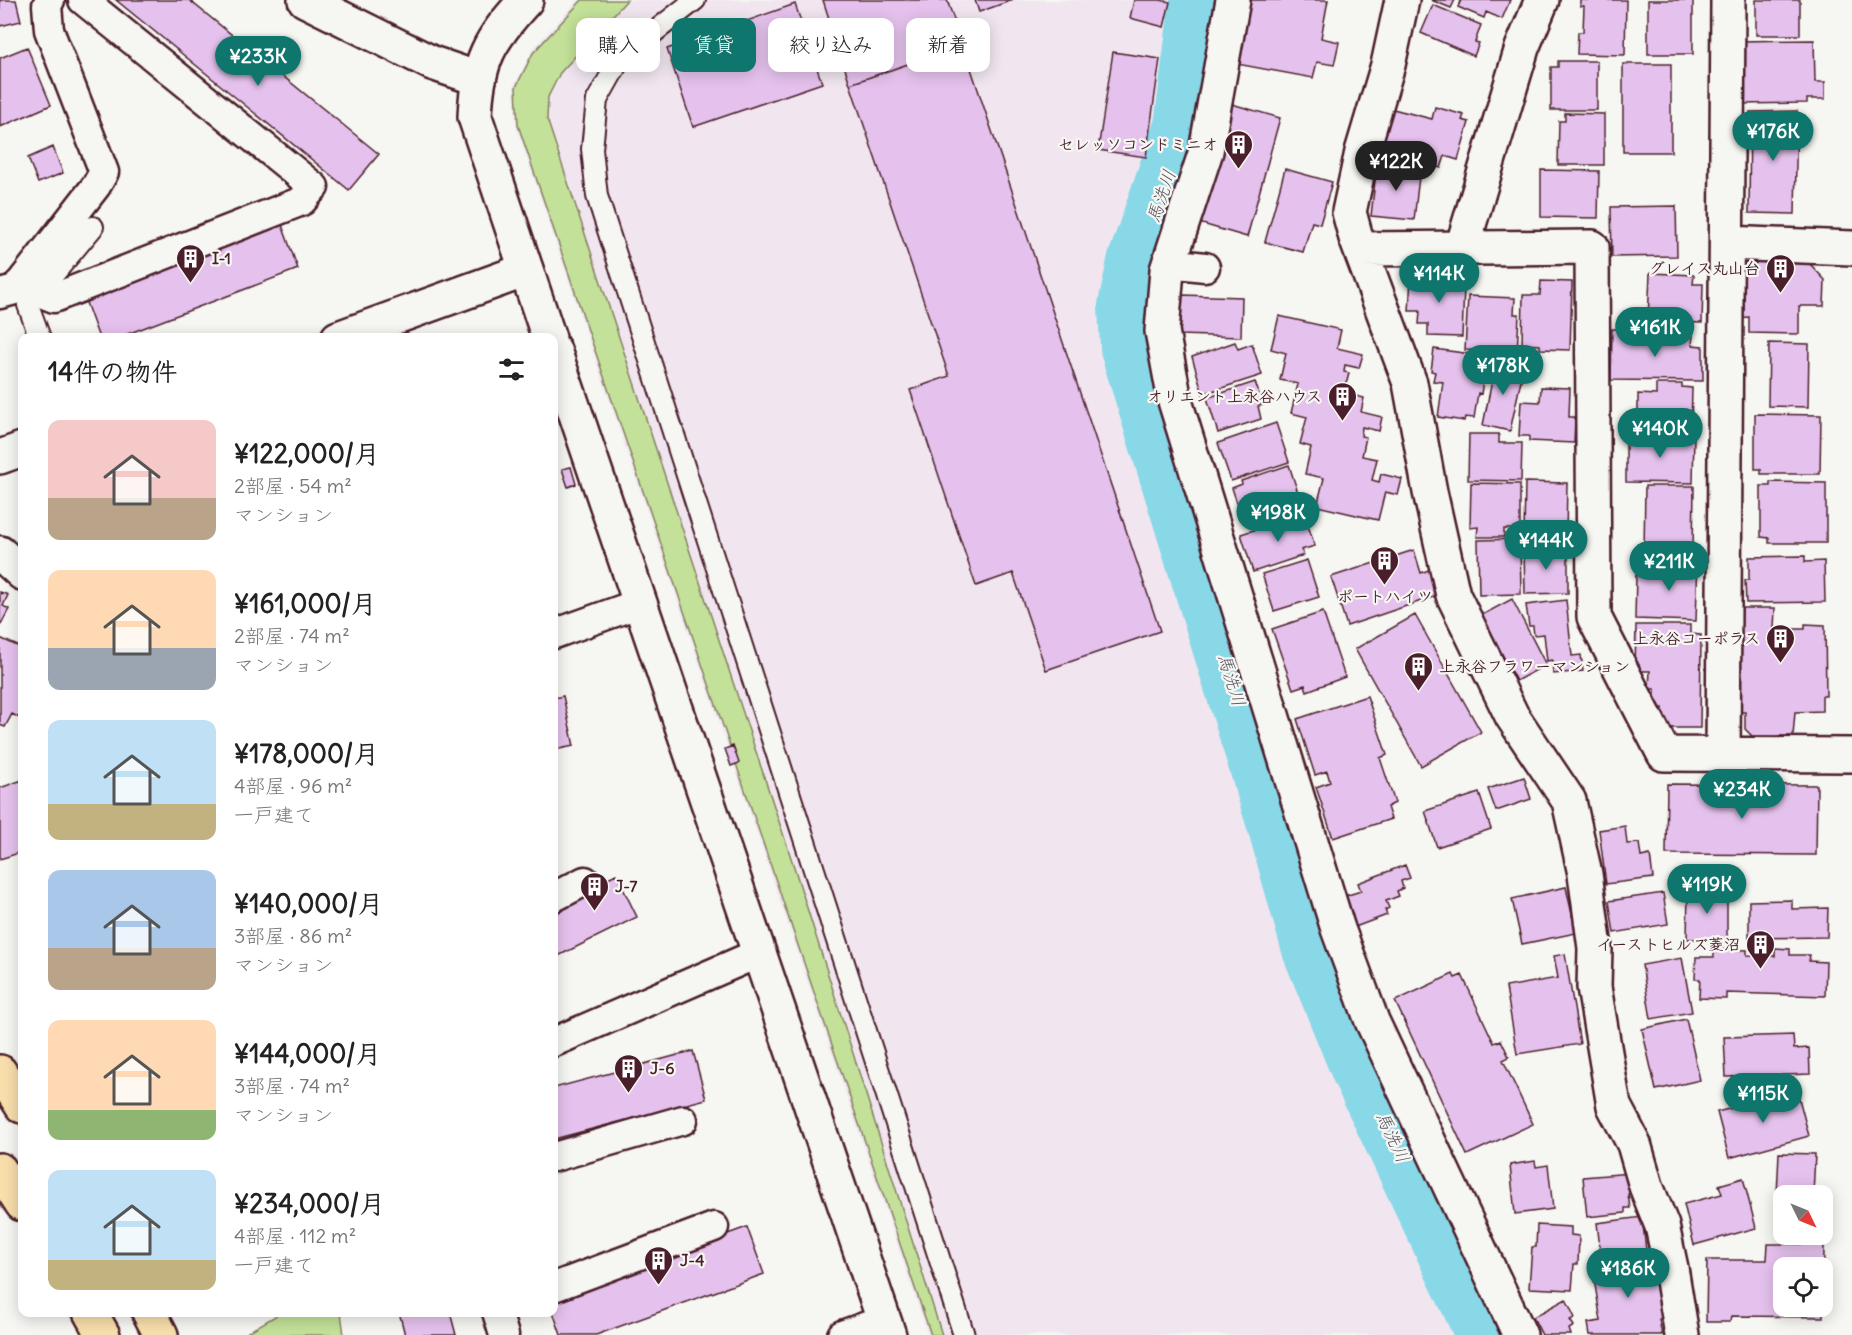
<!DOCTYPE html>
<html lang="ja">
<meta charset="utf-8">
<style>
:root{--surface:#fff;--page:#f6f6f6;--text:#222;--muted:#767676;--accent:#0f766e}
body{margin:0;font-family:Delius,"Klee One",sans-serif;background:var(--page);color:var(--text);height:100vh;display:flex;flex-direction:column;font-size:22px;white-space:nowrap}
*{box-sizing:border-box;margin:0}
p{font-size:20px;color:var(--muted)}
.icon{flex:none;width:33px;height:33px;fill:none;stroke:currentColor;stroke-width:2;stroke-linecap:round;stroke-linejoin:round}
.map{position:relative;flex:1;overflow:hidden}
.side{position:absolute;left:18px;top:333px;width:540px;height:984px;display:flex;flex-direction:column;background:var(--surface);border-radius:12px;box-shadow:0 3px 15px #0003}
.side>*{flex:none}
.guide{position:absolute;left:576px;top:18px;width:570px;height:54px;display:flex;gap:12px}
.needle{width:39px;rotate:133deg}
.controls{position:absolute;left:1773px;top:1185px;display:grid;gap:12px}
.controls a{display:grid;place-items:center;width:60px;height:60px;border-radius:12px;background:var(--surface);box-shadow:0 3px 15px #0003;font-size:30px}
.price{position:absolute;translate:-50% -51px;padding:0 14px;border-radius:21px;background:var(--accent);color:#fff;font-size:20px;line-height:39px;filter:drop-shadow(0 2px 3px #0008)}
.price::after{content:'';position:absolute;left:50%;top:36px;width:18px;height:14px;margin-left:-9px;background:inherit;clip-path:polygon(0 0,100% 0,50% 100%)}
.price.current{background:#222;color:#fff}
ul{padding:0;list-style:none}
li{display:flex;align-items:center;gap:18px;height:150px;padding:0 30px}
li span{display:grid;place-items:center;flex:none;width:168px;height:120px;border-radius:12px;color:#555}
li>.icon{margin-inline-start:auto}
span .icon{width:72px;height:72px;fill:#fffc;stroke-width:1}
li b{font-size:26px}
h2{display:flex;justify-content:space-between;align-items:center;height:72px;padding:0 30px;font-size:26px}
.tag{padding:0 21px;border-radius:12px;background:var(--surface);box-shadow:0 3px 15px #0003;font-size:21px;line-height:54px}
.tag.current{background:var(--accent);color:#fff}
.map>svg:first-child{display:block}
</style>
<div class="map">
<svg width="1852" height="1335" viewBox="0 0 1852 1335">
<rect width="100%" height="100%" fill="#f6f6f2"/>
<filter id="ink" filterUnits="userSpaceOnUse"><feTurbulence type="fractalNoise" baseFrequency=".0167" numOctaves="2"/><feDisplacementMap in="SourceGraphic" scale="12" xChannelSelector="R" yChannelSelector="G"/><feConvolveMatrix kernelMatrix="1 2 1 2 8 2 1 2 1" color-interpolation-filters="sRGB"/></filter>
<g filter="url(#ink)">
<path fill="#f1e6f0" d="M578,0H1184L1164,113L1112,322L1123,388L1297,936L1342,1058L1471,1335H928L516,126L514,86L533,49Z"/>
<path fill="#c3e198" stroke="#868062" stroke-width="1.5" d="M582,0H627L560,73L548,97L547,119L796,873L942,1335H931L518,125L516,87L533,53Z
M282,1312L341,1313L344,1335H243Z"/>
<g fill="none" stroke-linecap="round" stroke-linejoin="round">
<path stroke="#89d8e8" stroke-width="62" d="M1201,0L1185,126L1138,263L1129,306L1131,348L1278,824L1313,949L1362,1070L1487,1335"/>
</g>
<path fill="#e5c2ed" stroke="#4a1f2b" stroke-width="1.5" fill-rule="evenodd" d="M0,0H16L21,21L0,26Z
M116,0H189L379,154L349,190Z
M823,0H947L963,45L850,84Z
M975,0H1013L979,12Z
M1134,0H1160L1170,2L1164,27L1130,18Z
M1250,0H1328L1321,38L1339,42L1334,65L1317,62L1313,78L1237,64Z
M1431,0H1455L1451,8Z
M1461,0H1510L1502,19L1486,12L1484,18L1458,7Z
M1580,0H1626L1625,55L1577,54L1578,32H1583L1584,6H1580Z
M1648,0H1693V54H1648Z
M1756,0H1800V35H1756Z
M795,4L822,83L693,127L667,49Z
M1433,5L1481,25L1475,42L1479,43L1474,56L1421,33Z
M1814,40L1815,82H1825V99H1807V103L1739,104V41Z
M963,45L1160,631L1046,670L1013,573L976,586L910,390L949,376L850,84Z
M27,47L51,105L0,127V58Z
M1113,52L1160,59L1146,157L1098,150Z
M1558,61H1597V110H1551V67H1558Z
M1623,64H1671V152H1623Z
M1232,104L1280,118L1247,237L1199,223Z
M1435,107L1464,115L1462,120L1469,122L1458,160L1445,156L1441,168L1381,151L1393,109L1432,119Z
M1797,111L1795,214L1749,213L1750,112Z
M1565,113L1604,114V165H1558L1559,121H1565Z
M53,147L63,173L38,183L28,158Z
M1377,164L1420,168L1414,220L1371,216Z
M1285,169L1332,182L1320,224L1312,222L1303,252L1265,242Z
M1541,170L1599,171L1598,218L1541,217Z
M1676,206L1677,256L1612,257L1611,207Z
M281,222L298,269L117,338H99L84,297Z
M1757,262L1810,264L1825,280L1824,306H1799V334L1749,333V317L1737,318L1739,281Z
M1432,273H1457L1456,286H1464L1462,337L1428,336V324H1419L1420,311H1409L1411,278H1432Z
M1650,273L1694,275L1693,284H1703L1702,323L1648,321Z
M1541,281L1572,282L1570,350L1540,349V345L1522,344L1523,295H1540Z
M1182,295L1242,297L1241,337L1180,335Z
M1468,296L1515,298L1514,314H1519L1517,353L1465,350Z
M1279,316L1341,330L1337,348L1363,354L1359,368L1345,365L1344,372L1349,373L1344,393L1364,398L1361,412L1382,417L1379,431L1362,427L1361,436L1366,437L1362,456L1377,459L1372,480L1379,482L1381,474L1402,479L1398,495L1385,492L1378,520L1317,506L1324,478L1305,474L1311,447L1300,444L1307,417L1291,413L1298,384L1280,380L1286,353L1271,349Z
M1612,329H1642V340H1670V335H1693L1692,345L1703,346V381L1611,380Z
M1235,342L1238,349L1252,344L1262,375L1203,394L1192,357Z
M1769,343L1809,344L1808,407L1768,406Z
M1434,349L1471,354L1470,360L1475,361V366L1485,367L1481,394L1478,393L1474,418L1465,417L1464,421L1438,417L1443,382L1433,381L1435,372L1431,371Z
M1496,361L1524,366L1510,431L1483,425Z
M1255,382L1263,405L1258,406L1261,419L1218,433L1207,398Z
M1656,384H1682V387L1692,388L1691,431H1638V394L1656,395Z
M1541,387L1570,388L1569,417H1575L1574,443L1529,441V436H1519L1521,401L1540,402Z
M1755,414L1821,415L1820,474H1761V469H1755Z
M1276,423L1289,462L1231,481L1218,443Z
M1469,434H1499V443H1522L1521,481L1468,480Z
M1654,435H1694L1693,483L1626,482V437H1648V444H1654Z
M1289,465L1301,502L1253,517L1252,515L1242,518L1232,488L1242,484L1241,481Z
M571,467L576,484L568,487L562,469Z
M1525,482L1567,483L1566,537L1524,536Z
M1770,482L1826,483V543H1769V538L1761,537V486H1770Z
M1471,483L1520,484V529H1504V537H1477L1478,527L1470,528Z
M1645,486H1694L1693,551H1644Z
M1304,514L1315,546L1301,550L1304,555L1253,572L1241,534Z
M1520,539L1521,594L1479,595L1478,540Z
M1568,548V593L1525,594L1524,549Z
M1414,550L1421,573L1431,569L1439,595L1347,626L1331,577Z
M1805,556V562L1824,561L1825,602L1746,603L1745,580H1749V557Z
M1667,557H1698L1696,621L1635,619L1636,575L1666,576Z
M1307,560L1319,597L1274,611L1262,574Z
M0,592L8,595L3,606L9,609L0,626Z
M1512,599L1546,665L1516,681L1482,615Z
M1566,600L1572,656L1581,655L1583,671L1553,674L1552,660L1547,661L1544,634L1534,635L1533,626H1529L1526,605Z
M1738,608H1775L1774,629H1805V624L1825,625L1826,696H1822V711L1795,712L1793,736H1752L1745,729V712H1736Z
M1323,612L1345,677L1307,691L1305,685L1293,689L1272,629Z
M1415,615L1481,732L1421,766L1355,649Z
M1636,625H1690V634L1701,635L1700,728H1663V708H1655V689H1649L1650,671H1635Z
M0,638L22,648V719L12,714L5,727L0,725Z
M563,696L574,746L554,750V698Z
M1367,696L1387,755L1380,758L1395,803L1387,807L1391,819L1333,838L1316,787L1330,782L1327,771L1315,775L1297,719Z
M733,746L739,763L731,766L725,749Z
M1524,777L1531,799L1496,811L1488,789Z
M22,780V852L0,859V788Z
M1667,784L1817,785L1816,855L1666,854Z
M1479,793L1491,829L1437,847L1425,811Z
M1625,826L1627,844L1639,843L1641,857L1650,855L1653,878L1606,884L1599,830Z
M1405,865L1410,878L1401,881L1403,888L1397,891L1399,896L1386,901L1389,908L1385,910L1387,915L1355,927L1345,896L1361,891L1358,883Z
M616,874L637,917L554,958V904Z
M1566,887L1576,933L1522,944L1512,899Z
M1717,890V895H1727V939H1687L1688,891Z
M1663,893L1668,924L1614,933L1609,901Z
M1792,900V909L1828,908L1827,937L1749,938V901Z
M1775,948L1790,949V955H1810L1809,961L1826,962L1825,996L1726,993V999L1699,998L1700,979H1695L1696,957H1714V949L1747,950V955L1775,956Z
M1565,954L1580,1044L1517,1054L1506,987L1558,978L1554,956Z
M1682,958L1692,1012L1651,1019L1642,965Z
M1453,974L1455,978L1462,975L1494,1043L1501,1040L1509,1057L1503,1060L1533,1124L1467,1155L1395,1001Z
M1686,1019L1700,1080L1656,1090L1642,1029Z
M1793,1035L1794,1049L1809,1048L1810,1074L1726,1077L1724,1037Z
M693,1051L706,1099L554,1139V1088Z
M1797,1091L1809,1136L1729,1158L1717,1112Z
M1779,1153L1815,1154L1813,1196H1784V1215H1776Z
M1535,1161L1536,1167L1548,1165L1553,1209L1515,1214L1510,1165Z
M1631,1173L1633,1193L1628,1194L1630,1208H1625V1213L1587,1217L1583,1177Z
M1743,1178L1756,1228L1694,1245L1684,1204L1722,1194L1719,1185Z
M1642,1217L1646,1250L1601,1256L1597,1223Z
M1537,1225L1571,1227V1235L1579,1236L1578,1264H1574L1572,1290L1529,1288L1532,1247H1536Z
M747,1227L764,1274L596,1335H561L553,1312L554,1297Z
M1768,1244H1824L1823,1317L1731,1316L1730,1322H1706L1707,1260H1767ZM1784,1268H1822V1306H1784Z
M1654,1257L1664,1318L1659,1319L1662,1335H1590L1588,1323L1601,1321L1592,1267Z
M1566,1299L1575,1318L1570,1320L1574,1326L1569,1329L1571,1335H1542L1533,1317Z
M399,1312H450L456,1335H405Z"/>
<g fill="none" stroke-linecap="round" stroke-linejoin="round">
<defs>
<path id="service" d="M695,0L620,59L597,100L592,149L597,196L964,1335
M40,338L28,305L93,227"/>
<path id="pedestrian" d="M1169,263L1205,267
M19,284L54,298L302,201L314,187L83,0
M0,294L15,290L96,186L104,172L49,30L47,5L50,0
M554,634L640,603
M554,897L585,881
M554,1042L759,953
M554,1157L683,1120
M554,1287L714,1227
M497,1312L504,1335
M842,1335L884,1320"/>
<path id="minor" d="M305,0L432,63L479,79
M1233,0L1206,151L1167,270L1162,331L1175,401L1338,929L1372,1021L1520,1335
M1402,0L1388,65L1362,152L1349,212L1356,238L1410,383L1430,492L1453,595L1512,716L1569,801L1585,874L1595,948L1594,987L1614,1106L1634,1144L1646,1186L1662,1226L1671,1268L1682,1335
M1727,243L1852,248
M1462,248L1522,48L1542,0
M1361,249L1592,247L1594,617L1664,754L1852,755
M338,338L526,270
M0,457L22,449
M0,553L22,573
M1723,756L1728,0"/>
<path id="tertiary" d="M526,0C489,40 477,61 475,117L549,338
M554,350L889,1335"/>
<path id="motorway" d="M0,1072L22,1106
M0,1170L22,1204
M90,1312L103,1335
M149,1312L161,1335"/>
</defs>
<use href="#service" stroke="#4a1f2b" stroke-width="24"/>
<use href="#pedestrian" stroke="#4a1f2b" stroke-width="33"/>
<use href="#minor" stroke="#4a1f2b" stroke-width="38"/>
<use href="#tertiary" stroke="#4a1f2b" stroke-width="38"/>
<use href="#motorway" stroke="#4a1f2b" stroke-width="38"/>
<use href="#service" stroke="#f6f6f2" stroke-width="20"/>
<use href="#pedestrian" stroke="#f6f6f2" stroke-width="28"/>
<use href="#minor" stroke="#f6f6f2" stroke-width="33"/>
<use href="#tertiary" stroke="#f6f6f2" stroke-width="33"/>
<use href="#motorway" stroke="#f8deab" stroke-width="33"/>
</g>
</g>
<defs>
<symbol id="building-pin" viewBox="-11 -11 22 30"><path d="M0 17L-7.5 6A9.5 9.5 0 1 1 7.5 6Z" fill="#4a1f2b" stroke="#f6f6f2"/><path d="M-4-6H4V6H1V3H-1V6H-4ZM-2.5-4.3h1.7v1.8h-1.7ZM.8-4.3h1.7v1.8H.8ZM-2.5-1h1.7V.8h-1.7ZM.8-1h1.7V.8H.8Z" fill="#fff"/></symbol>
</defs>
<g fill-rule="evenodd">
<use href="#building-pin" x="1222" y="128" width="33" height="45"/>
<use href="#building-pin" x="174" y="242" width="33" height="45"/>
<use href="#building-pin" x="1764" y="252" width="33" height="45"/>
<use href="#building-pin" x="1326" y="380" width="33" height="45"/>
<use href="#building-pin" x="1368" y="544" width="33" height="45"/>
<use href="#building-pin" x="1764" y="622" width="33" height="45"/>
<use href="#building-pin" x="1402" y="650" width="33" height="45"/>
<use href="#building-pin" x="578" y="870" width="33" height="45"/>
<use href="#building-pin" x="1744" y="928" width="33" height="45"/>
<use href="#building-pin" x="612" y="1052" width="33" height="45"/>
<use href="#building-pin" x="642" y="1244" width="33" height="45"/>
</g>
<g text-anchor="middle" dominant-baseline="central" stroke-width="4.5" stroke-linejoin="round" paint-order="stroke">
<g font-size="16" font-weight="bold" fill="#4a1f2b" stroke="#f6f6f2" text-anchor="end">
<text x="1218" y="144">セレッソコンドミニオ</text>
<text x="212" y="258" text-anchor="start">I-1</text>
<text x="1760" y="268">グレイス丸山台</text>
<text x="1322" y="396">オリエント上永谷ハウス</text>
<text x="1385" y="596" text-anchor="middle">ポートハイツ</text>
<text x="1760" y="638">上永谷コーポラス</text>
<text x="1439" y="666" text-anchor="start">上永谷フラワーマンション</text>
<text x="615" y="886" text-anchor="start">J-7</text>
<text x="1740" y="944">イーストヒルズ菱沼</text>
<text x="650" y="1068" text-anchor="start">J-6</text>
<text x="680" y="1260" text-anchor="start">J-4</text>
</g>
<g font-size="18" font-style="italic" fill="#5d5664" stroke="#f6f6f2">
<text transform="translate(1161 196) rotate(-71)">馬洗川</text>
<text transform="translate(1232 680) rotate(73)">馬洗川</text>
<text transform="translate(1393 1137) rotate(65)">馬洗川</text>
</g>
</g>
</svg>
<div class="controls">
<a><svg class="needle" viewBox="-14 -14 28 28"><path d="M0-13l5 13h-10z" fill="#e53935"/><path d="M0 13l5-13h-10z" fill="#767676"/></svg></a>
<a><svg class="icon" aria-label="locate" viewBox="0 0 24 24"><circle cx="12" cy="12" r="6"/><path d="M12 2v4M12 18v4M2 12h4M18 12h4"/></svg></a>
</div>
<b class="price" style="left:258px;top:87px">¥233K</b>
<b class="price" style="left:1773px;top:162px">¥176K</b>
<b class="price current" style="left:1396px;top:192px">¥122K</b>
<b class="price" style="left:1439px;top:304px">¥114K</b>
<b class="price" style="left:1655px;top:358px">¥161K</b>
<b class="price" style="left:1503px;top:396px">¥178K</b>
<b class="price" style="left:1660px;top:459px">¥140K</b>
<b class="price" style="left:1278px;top:543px">¥198K</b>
<b class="price" style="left:1546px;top:571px">¥144K</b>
<b class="price" style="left:1669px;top:592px">¥211K</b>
<b class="price" style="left:1742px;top:820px">¥234K</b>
<b class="price" style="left:1707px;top:915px">¥119K</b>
<b class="price" style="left:1763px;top:1124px">¥115K</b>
<b class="price" style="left:1628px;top:1299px">¥186K</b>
<div class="guide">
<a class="tag">購入</a>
<a class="tag current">賃貸</a>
<a class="tag">絞り込み</a>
<a class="tag">新着</a>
</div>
<section class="side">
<h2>14件の物件<svg class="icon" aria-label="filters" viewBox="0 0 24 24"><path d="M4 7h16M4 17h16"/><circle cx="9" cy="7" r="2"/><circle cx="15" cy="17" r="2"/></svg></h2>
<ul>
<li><span style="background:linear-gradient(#f6c9c9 65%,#b9a48a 0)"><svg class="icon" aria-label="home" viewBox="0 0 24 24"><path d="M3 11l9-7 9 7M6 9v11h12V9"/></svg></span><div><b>¥122,000/月</b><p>2部屋 · 54 m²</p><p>マンション</p></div></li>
<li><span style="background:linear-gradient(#ffd9b3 65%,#9aa5b1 0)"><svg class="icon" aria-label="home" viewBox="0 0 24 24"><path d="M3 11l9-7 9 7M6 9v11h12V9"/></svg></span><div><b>¥161,000/月</b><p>2部屋 · 74 m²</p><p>マンション</p></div></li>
<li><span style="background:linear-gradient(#bfe0f5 70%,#c2b280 0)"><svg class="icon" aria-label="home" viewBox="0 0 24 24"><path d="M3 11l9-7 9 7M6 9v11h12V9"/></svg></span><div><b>¥178,000/月</b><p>4部屋 · 96 m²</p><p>一戸建て</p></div></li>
<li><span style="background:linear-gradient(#a9c7e8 65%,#b9a48a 0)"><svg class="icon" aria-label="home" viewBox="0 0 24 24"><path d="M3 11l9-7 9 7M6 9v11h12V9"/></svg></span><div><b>¥140,000/月</b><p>3部屋 · 86 m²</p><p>マンション</p></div></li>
<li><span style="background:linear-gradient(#ffd9b3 75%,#8fb573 0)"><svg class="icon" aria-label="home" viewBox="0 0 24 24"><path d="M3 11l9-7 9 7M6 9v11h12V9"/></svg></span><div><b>¥144,000/月</b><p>3部屋 · 74 m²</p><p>マンション</p></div></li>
<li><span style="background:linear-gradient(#bfe0f5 75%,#c2b280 0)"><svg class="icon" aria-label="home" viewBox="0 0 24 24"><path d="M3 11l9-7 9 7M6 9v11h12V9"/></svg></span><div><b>¥234,000/月</b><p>4部屋 · 112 m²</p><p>一戸建て</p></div></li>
</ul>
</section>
</div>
